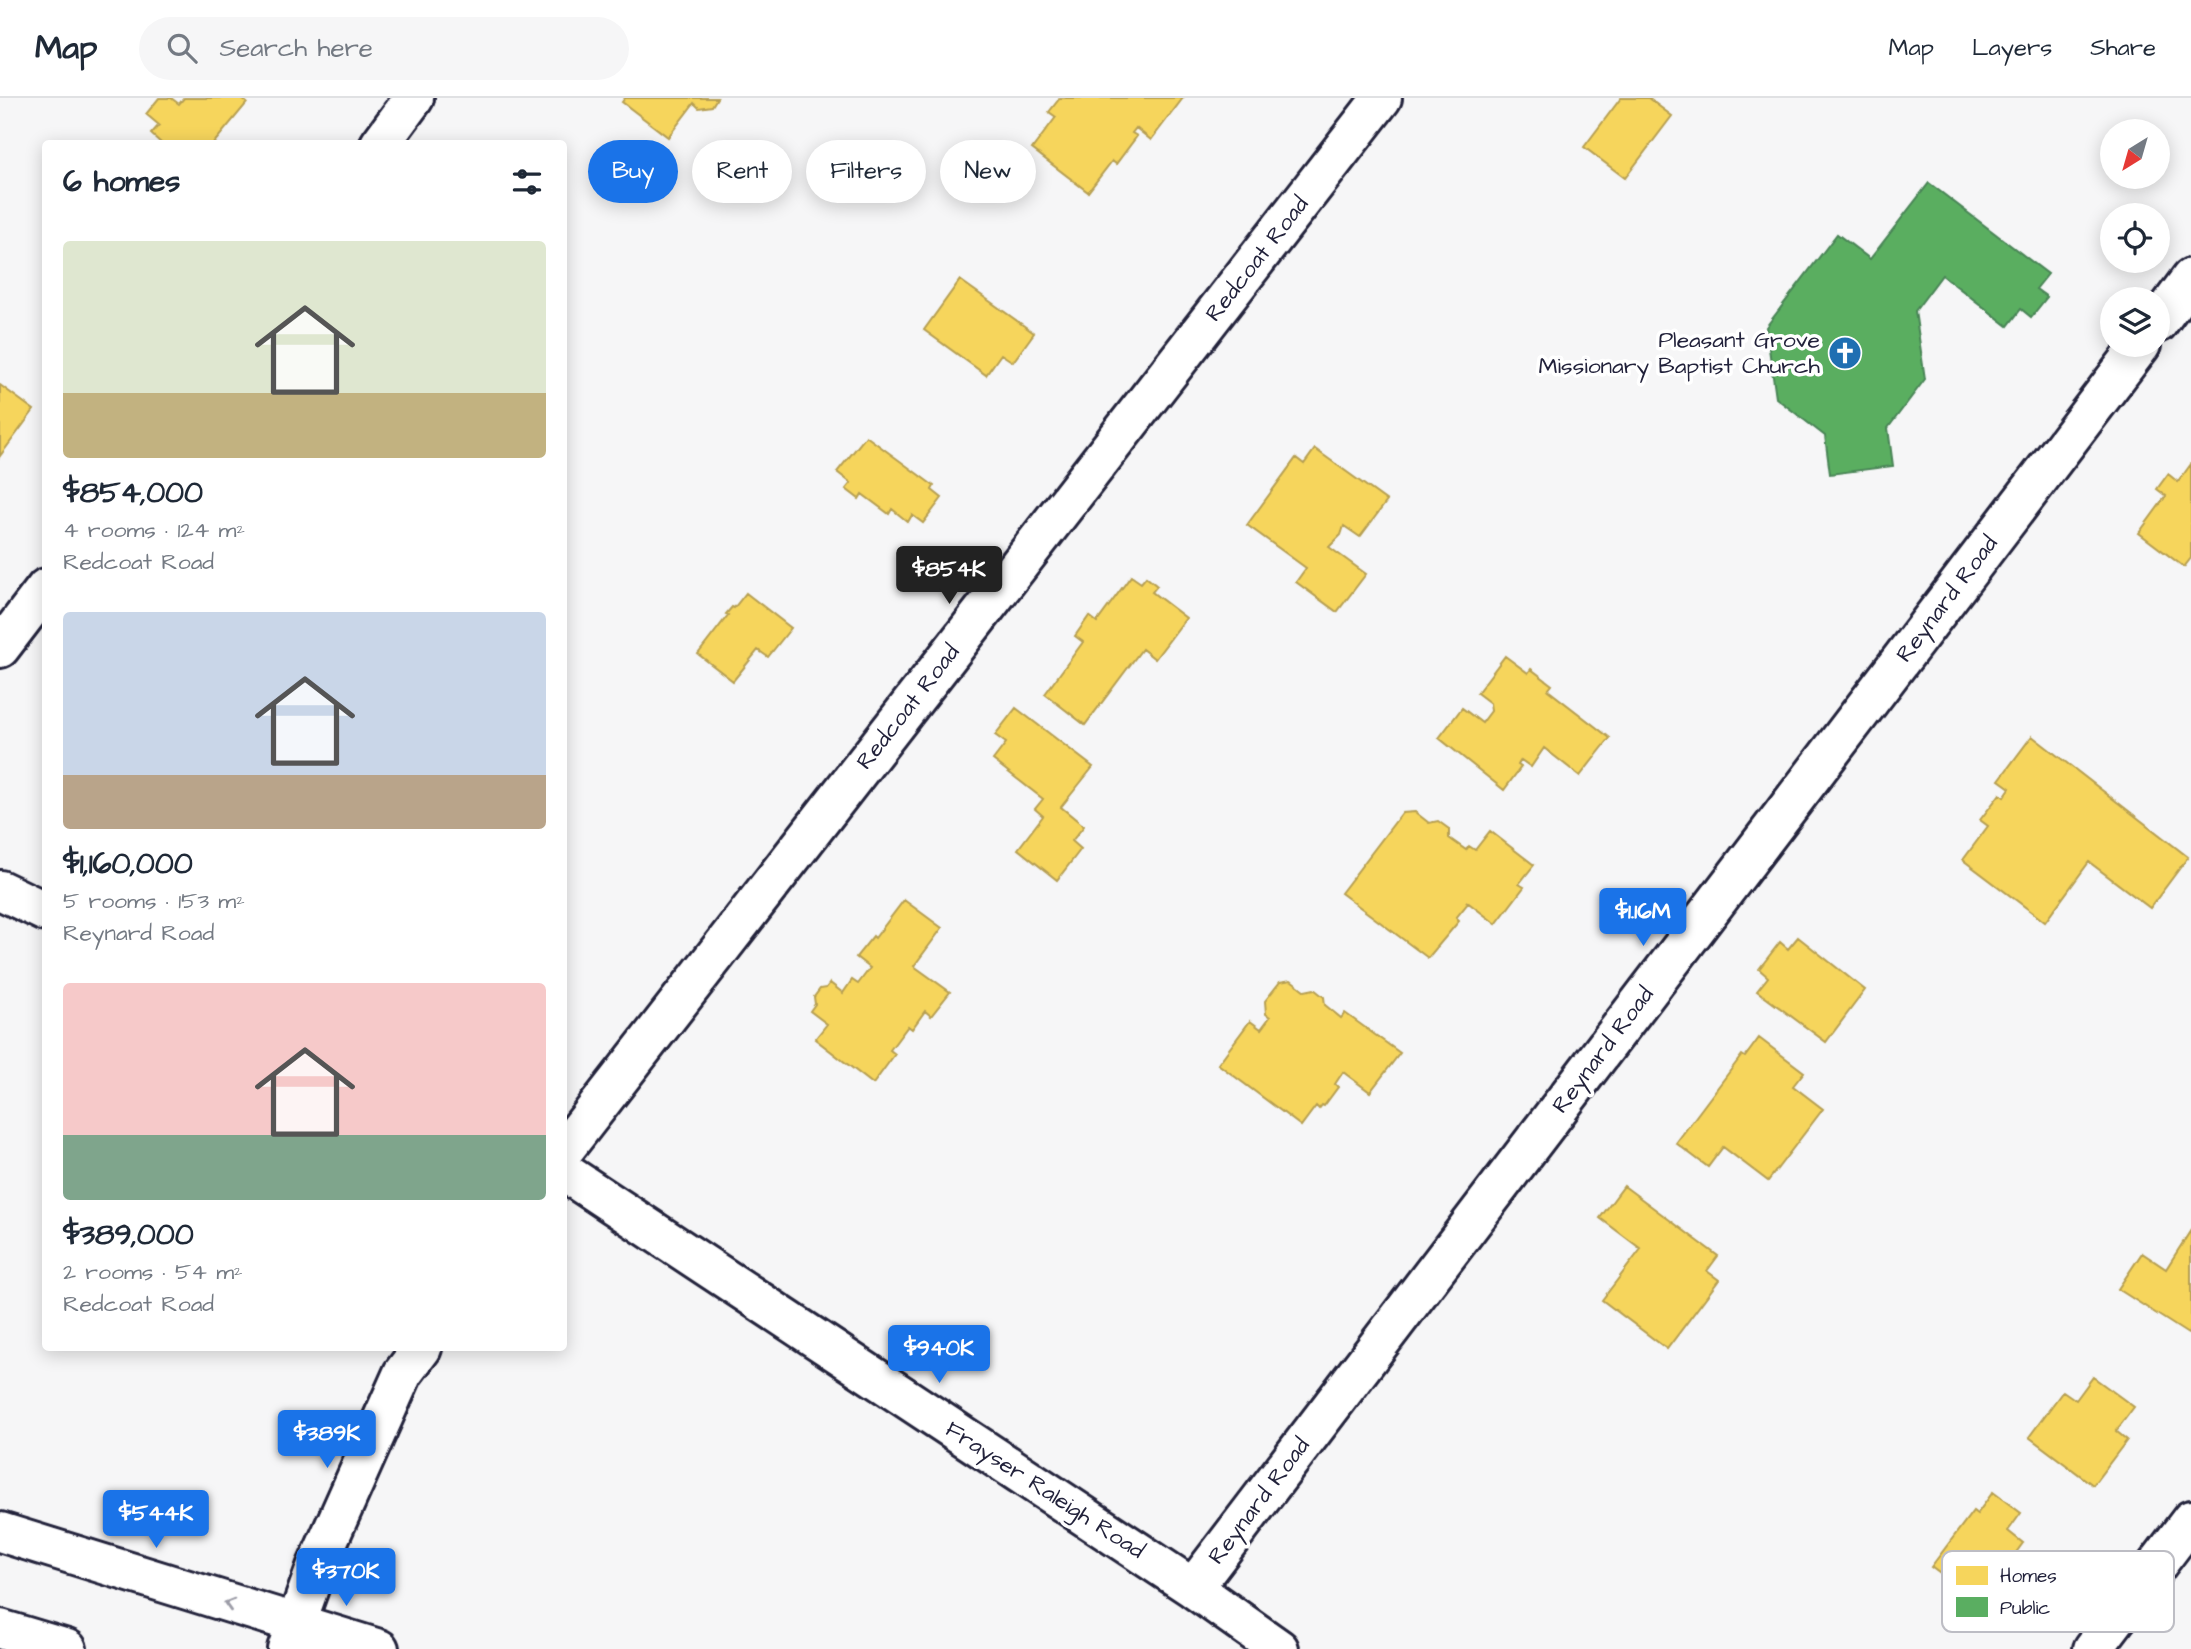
<!DOCTYPE html>
<meta charset="utf-8">
<style>
:root{--surface:#fff;--page:#f6f6f7;--text:#1f2937;--muted:#747a83;--line:#e0e1e3;--accent:#1a73e8}
body{margin:0;font-family:"Architects Daughter",sans-serif;background:var(--page);color:var(--text);height:100vh;display:flex;flex-direction:column;font-size:26px;white-space:nowrap}
*{box-sizing:border-box;margin:0}
p{font-size:23px;color:var(--muted)}
.icon{flex:none;width:38px;height:38px;fill:none;stroke:currentColor;stroke-width:2;stroke-linecap:round;stroke-linejoin:round}
.map{position:relative;flex:1;overflow:hidden}
.details{position:absolute;left:42px;top:42px;width:525px;height:1211px;display:flex;flex-direction:column;background:var(--surface);border-radius:7px;box-shadow:0 4px 18px #0003}
.details>*{flex:none}
.hud{position:absolute;left:588px;top:42px;width:665px;height:63px;display:flex;gap:14px}
.needle{width:46px;rotate:217deg}
.fabs{position:absolute;left:2100px;top:21px;display:grid;gap:14px}
.fabs a{display:grid;place-items:center;width:70px;height:70px;border-radius:50%;background:var(--surface);box-shadow:0 4px 18px #0003;font-size:35px}
.price{position:absolute;translate:-50% -60px;padding:0 16px;border-radius:7px;background:var(--accent);color:#fff;font-size:23px;line-height:46px;filter:drop-shadow(0 2px 4px #0008)}
.price::after{content:'';position:absolute;left:50%;top:42px;width:21px;height:16px;margin-left:-10px;background:inherit;clip-path:polygon(0 0,100% 0,50% 100%)}
.price.on{background:#222;color:#fff}
ul{padding:0;list-style:none}
li{display:grid;align-content:center;gap:14px;height:371px;padding:0 21px}
li span{display:grid;place-items:center;height:217px;border-radius:7px;color:#555}
li>.icon{margin-inline-start:auto}
span .icon{width:126px;height:126px;fill:#fffc;stroke-width:1}
li b{font-size:30px}
h2{display:flex;justify-content:space-between;align-items:center;height:84px;padding:0 21px;font-size:30px}
.tag{padding:0 24px;border-radius:32px;background:var(--surface);box-shadow:0 4px 18px #0003;font-size:24px;line-height:63px}
.tag.on{background:var(--accent);color:#fff}
header{display:flex;align-items:center;gap:42px;box-sizing:border-box;height:98px;padding:0 35px;background:var(--surface);border-bottom:2px solid var(--line)}
header strong{font-size:33px}
nav{display:flex;gap:38px;margin-inline-start:auto;font-size:24px}
.search{width:490px;height:63px;background:var(--page);display:flex;align-items:center;gap:18px;box-sizing:border-box;padding:0 24px;border-radius:38px;color:var(--muted);font-size:26px}
.map>svg:first-child{display:block}
</style>
<header>
<strong>Map</strong>
<div class="search"><svg class="icon" aria-label="search" viewBox="0 0 24 24"><circle cx="10" cy="10" r="6"/><path d="M15 15l6 6"/></svg>Search here</div>
<nav><a>Map</a><a>Layers</a><a>Share</a></nav>
</header>
<div class="map">
<svg width="2191" height="1551" viewBox="0 0 2191 1551">
<rect width="100%" height="100%" fill="#f6f6f7"/>
<filter id="ink" filterUnits="userSpaceOnUse"><feTurbulence type="fractalNoise" baseFrequency=".0143" numOctaves="2"/><feDisplacementMap in="SourceGraphic" scale="14" xChannelSelector="R" yChannelSelector="G"/><feConvolveMatrix kernelMatrix="1 2 1 2 8 2 1 2 1" color-interpolation-filters="sRGB"/></filter>
<g filter="url(#ink)">
<path fill="#f6d55c" stroke="#b69f52" stroke-width="2" d="M159,0H171L179,6L184,0H241L247,5L213,46H162L151,36L159,27L146,16Z
M625,0H717L712,8L699,10L694,5L668,39L622,4Z
M1060,0H1183L1151,42L1136,30L1132,35L1137,38L1116,66L1112,63L1088,94L1032,51L1056,19L1049,14Z
M1621,0H1648L1672,18L1625,80L1584,49Z
M960,182L1034,235L1013,264L1001,256L986,277L924,232Z
M0,287L34,312L0,358Z
M866,338L934,388L932,392L942,400L923,425L912,417L908,424L892,411L889,416L862,396L859,401L846,391L851,385L837,374Z
M1315,351L1387,403L1360,439L1344,428L1341,437L1329,449L1366,476L1337,514L1296,484L1306,470L1247,427L1296,360L1304,366Z
M2191,366V460L2184,469L2139,435L2166,398L2157,391L2168,376L2178,384Z
M1131,478L1141,485L1146,479L1157,488L1152,494L1186,520L1155,561L1142,551L1085,627L1045,596L1083,544L1075,538L1089,518L1097,524Z
M746,495L791,530L768,559L758,552L733,583L698,556L728,517L726,516L732,509L734,510Z
M1505,558L1528,575L1531,571L1552,587L1548,592L1610,640L1580,678L1544,650L1531,669L1521,662L1518,667L1521,669L1504,692L1439,640L1462,610L1482,625L1491,613L1490,605L1477,595Z
M1016,610L1093,669L1061,709L1084,728L1072,743L1081,751L1057,782L1018,751L1043,718L1035,711L1043,701L993,662L1006,645L995,637Z
M2032,638L2188,759L2150,810L2089,764L2045,824L1963,762L1988,728L1980,722L2000,696L2004,699L2010,690L1999,682Z
M1415,714L1429,725L1438,723L1449,731V740L1466,752L1469,748L1475,752L1490,733L1534,767L1519,786L1524,789L1496,826L1466,803L1468,805L1456,820L1459,823L1428,860L1341,795L1402,715Z
M904,802L942,830L914,868L950,894L931,918L925,913L912,931L908,928L890,952L895,956L873,986L815,941L827,926L810,913L815,906L814,899L820,891L826,890L830,885L843,895L852,882L858,886L870,870L856,859L873,838L875,840Z
M1798,839L1865,892L1826,944L1757,893L1768,879L1759,871L1780,844L1788,851Z
M1291,882L1305,893L1314,891L1324,899L1325,907L1341,920L1345,915L1400,955L1370,994L1343,974L1335,986L1338,989L1324,1008L1322,1007L1319,1011L1316,1008L1301,1028L1218,966L1250,923L1261,931L1270,919L1266,916L1265,903L1280,884Z
M1759,940L1804,974L1793,988L1823,1011L1768,1083L1723,1049L1708,1069L1676,1045L1742,957L1745,959Z
M1624,1088L1718,1158L1707,1173L1719,1182L1667,1251L1602,1202L1641,1151L1600,1120Z
M2191,1132V1232L2188,1236L2118,1191L2142,1155L2166,1171Z
M2093,1279L2134,1309L2116,1333L2127,1342L2093,1387L2029,1339L2063,1293L2076,1302Z
M1993,1394L2021,1415L2008,1433L2023,1445L1979,1505L1931,1469L1973,1413L1977,1416Z"/>
<path fill="#5aae61" stroke="#498456" stroke-width="2" d="M1929,85L2048,176L2036,191L2047,199L2031,219L2021,211L2008,228L1942,177L1915,213L1925,281L1888,330L1893,368L1830,376L1825,338L1776,300L1766,229L1837,136L1870,161Z"/>
<g fill="none" stroke-linecap="round" stroke-linejoin="round">
<defs>
<path id="street" d="M380,46L414,0
M2158,225L2191,180
M0,550L46,490
M0,792L46,814
M564,1052L1382,0
M564,1074L1193,1490L1279,1551
M1193,1490L2141,247
M287,1551L316,1470L403,1275L422,1250
M2093,1551L2191,1422"/>
<path id="secondary" d="M0,1434L379,1551
M0,1531L67,1551"/>
</defs>
<use href="#street" stroke="#22223b" stroke-width="44"/>
<use href="#secondary" stroke="#22223b" stroke-width="44"/>
<use href="#street" stroke="#fff" stroke-width="38"/>
<use href="#secondary" stroke="#fff" stroke-width="38"/>
</g>
<defs><path id="oneway-chevron" d="M-2-3.5L2.5 0L-2 3.5" fill="none" stroke-width="1.6" stroke-linecap="round" stroke-linejoin="round" transform="scale(1.75)"/></defs>
<use stroke="#9c9ca7" href="#oneway-chevron" transform="translate(229 1506) rotate(-163)"/>
</g>
<defs>
<symbol id="church-disc" viewBox="-11 -11 22 22"><circle r="9.5" fill="#1f6fb2" stroke="#fff"/><path d="M-1.2-6h2.4v3.5h3.3v2.4h-3.3V6h-2.4V-.1h-3.3v-2.4h3.3Z" fill="#fff"/></symbol>
</defs>
<g fill-rule="evenodd">
<use href="#church-disc" x="1826" y="236" width="38" height="38"/>
</g>
<g text-anchor="middle" dominant-baseline="central" stroke-width="7" stroke-linejoin="round" paint-order="stroke">
<g font-size="23" fill="#22223b" stroke="#fff">
<text transform="translate(1257 161) rotate(-52)">Redcoat Road</text>
<text transform="translate(1947 501) rotate(-53)">Reynard Road</text>
<text transform="translate(908 609) rotate(-52)">Redcoat Road</text>
<text transform="translate(1603 952) rotate(-53)">Reynard Road</text>
<text transform="translate(1045 1392) rotate(33)">Frayser Raleigh Road</text>
<text transform="translate(1259 1403) rotate(-53)">Reynard Road</text>
</g>
<g font-size="23" fill="#22223b" stroke="#fff" text-anchor="end">
<text x="1820" y="242">Pleasant Grove<tspan x="1820" dy="26">Missionary Baptist Church</tspan></text>
</g>
</g>
<rect x="1942" y="1453" width="232" height="81" rx="10" fill="#fff" stroke="#bdbdc4" stroke-width="2"/>
<rect x="1956" y="1468" width="32" height="19" fill="#f6d55c"/>
<rect x="1956" y="1499" width="32" height="20" fill="#5aae61"/>
<g font-size="19" fill="#22223b">
<text x="2000" y="1484">Homes</text>
<text x="2000" y="1516">Public</text>
</g>
</svg>
<div class="fabs">
<a><svg class="needle" viewBox="-14 -14 28 28"><path d="M0-13l5 13h-10z" fill="#e53935"/><path d="M0 13l5-13h-10z" fill="#747a83"/></svg></a>
<a><svg class="icon" aria-label="locate" viewBox="0 0 24 24"><circle cx="12" cy="12" r="6"/><path d="M12 2v4M12 18v4M2 12h4M18 12h4"/></svg></a>
<a><svg class="icon" aria-label="layers" viewBox="0 0 24 24"><path d="M12 4l9 5-9 5-9-5zM3 14l9 5 9-5"/></svg></a>
</div>
<b class="price on" style="left:949px;top:508px">$854K</b>
<b class="price" style="left:1643px;top:850px">$1.16M</b>
<b class="price" style="left:939px;top:1287px">$940K</b>
<b class="price" style="left:327px;top:1372px">$389K</b>
<b class="price" style="left:156px;top:1452px">$544K</b>
<b class="price" style="left:346px;top:1510px">$370K</b>
<div class="hud">
<a class="tag on">Buy</a>
<a class="tag">Rent</a>
<a class="tag">Filters</a>
<a class="tag">New</a>
</div>
<section class="details">
<h2>6 homes<svg class="icon" aria-label="filters" viewBox="0 0 24 24"><path d="M4 7h16M4 17h16"/><circle cx="9" cy="7" r="2"/><circle cx="15" cy="17" r="2"/></svg></h2>
<ul>
<li><span style="background:linear-gradient(#dfe7d0 70%,#c2b280 0)"><svg class="icon" aria-label="home" viewBox="0 0 24 24"><path d="M3 11l9-7 9 7M6 9v11h12V9"/></svg></span><div><b>$854,000</b><p>4 rooms · 124 m²</p><p>Redcoat Road</p></div></li>
<li><span style="background:linear-gradient(#c9d6e8 75%,#b9a48a 0)"><svg class="icon" aria-label="home" viewBox="0 0 24 24"><path d="M3 11l9-7 9 7M6 9v11h12V9"/></svg></span><div><b>$1,160,000</b><p>5 rooms · 153 m²</p><p>Reynard Road</p></div></li>
<li><span style="background:linear-gradient(#f6c9c9 70%,#7fa58c 0)"><svg class="icon" aria-label="home" viewBox="0 0 24 24"><path d="M3 11l9-7 9 7M6 9v11h12V9"/></svg></span><div><b>$389,000</b><p>2 rooms · 54 m²</p><p>Redcoat Road</p></div></li>
</ul>
</section>
</div>
